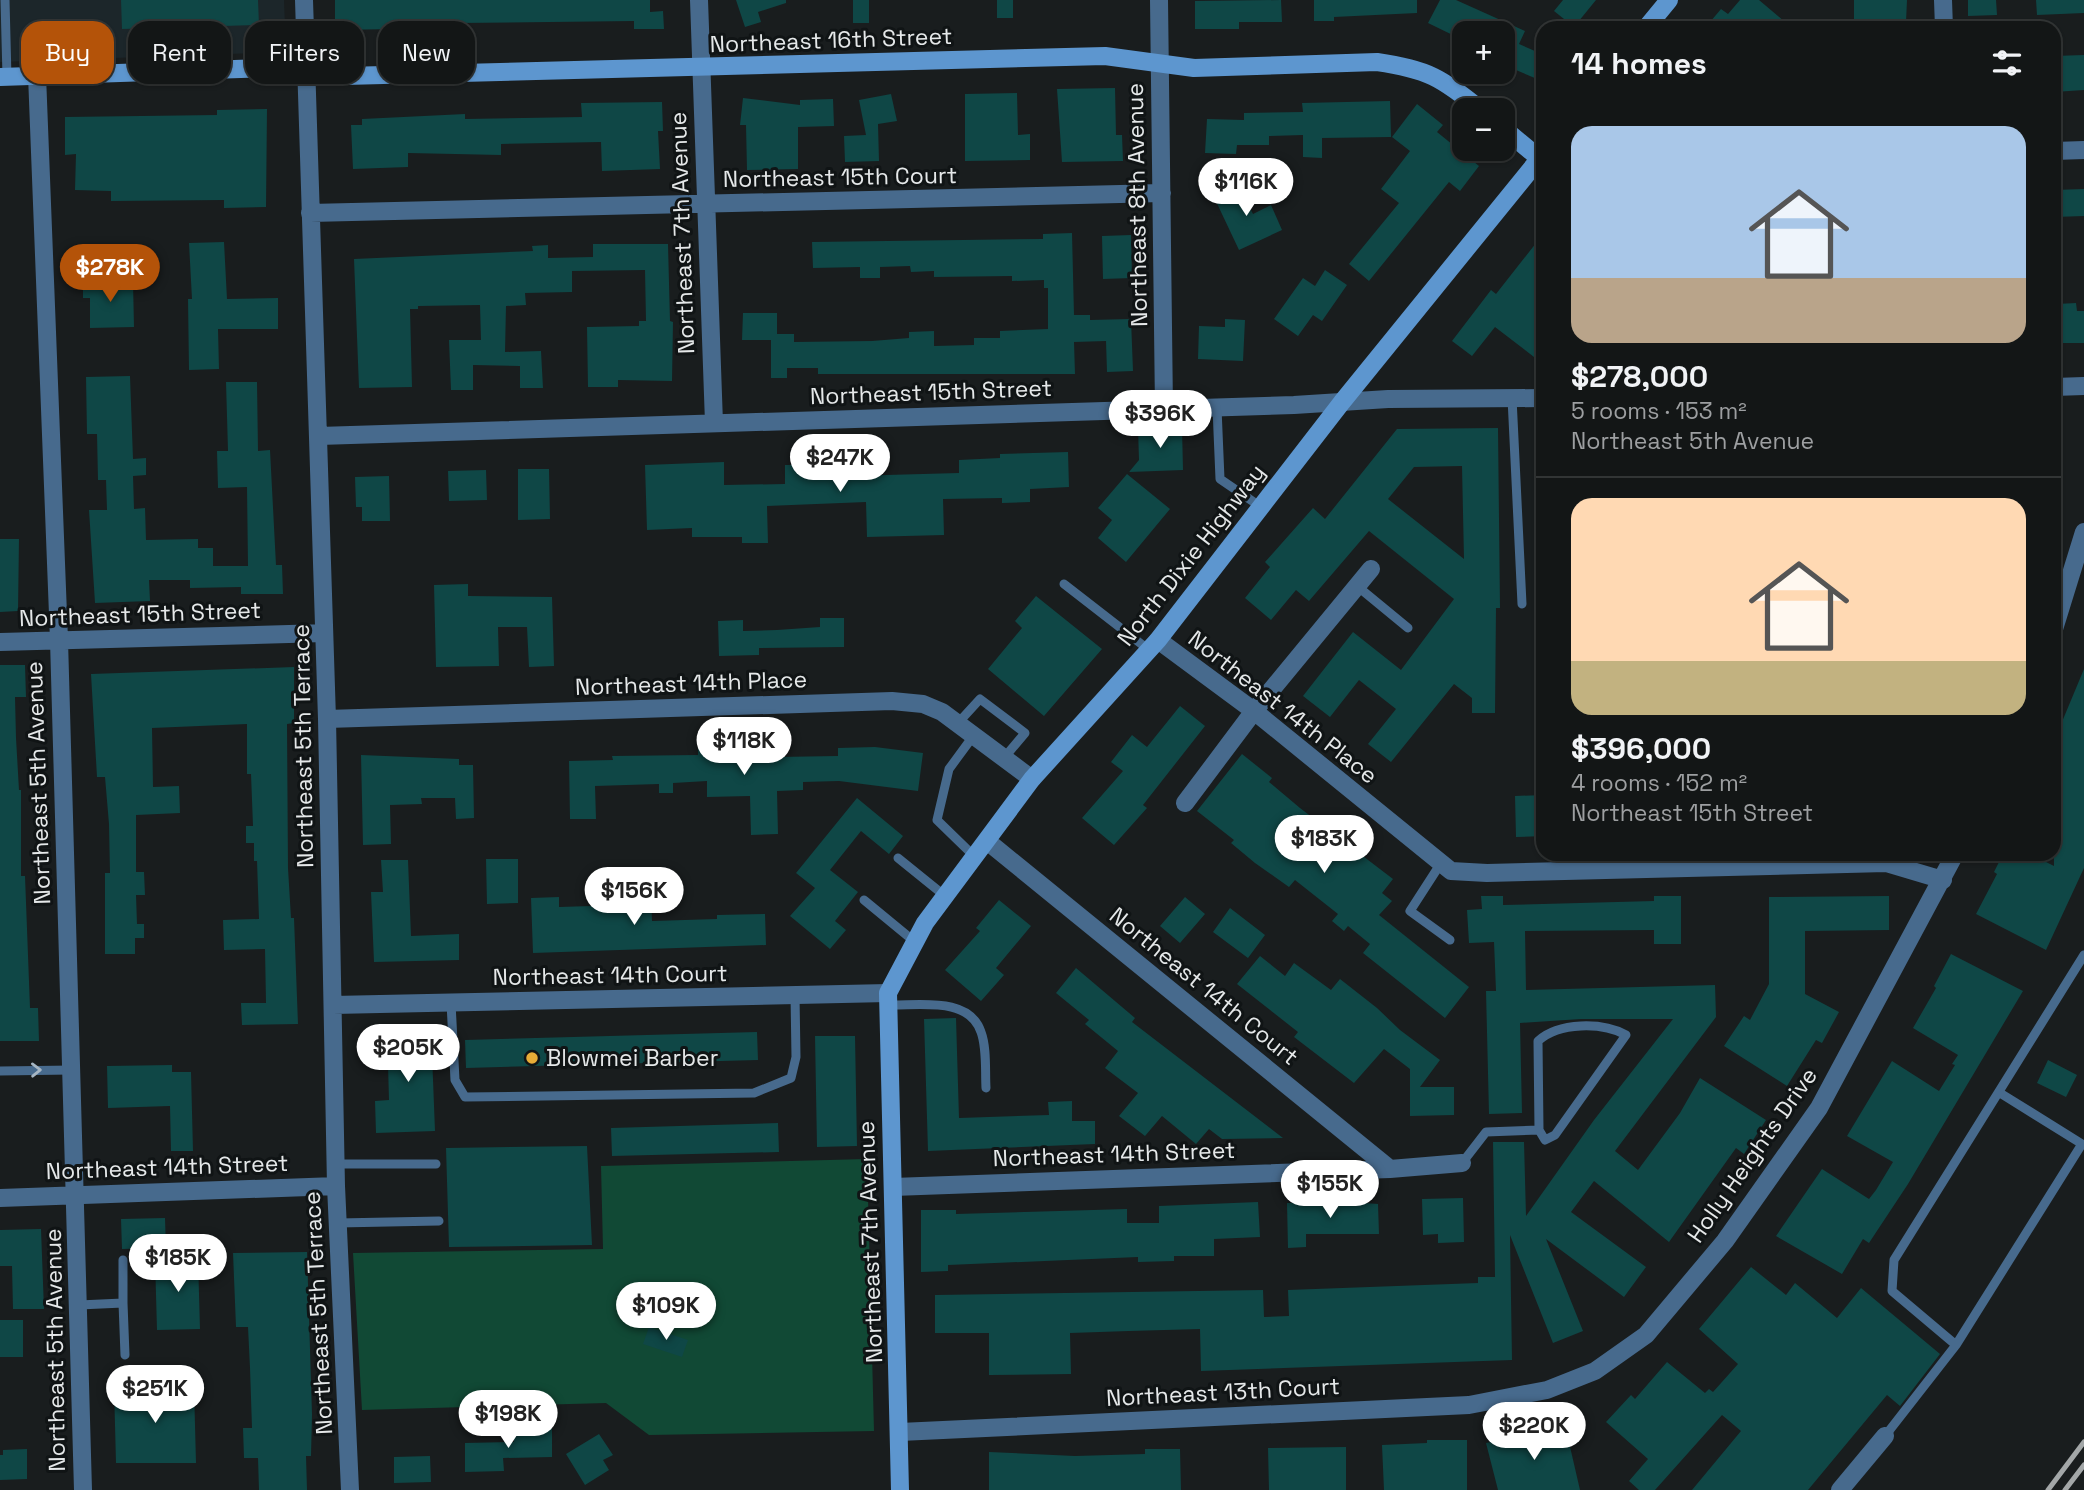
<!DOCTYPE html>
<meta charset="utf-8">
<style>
:root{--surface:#131616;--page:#1c1f1f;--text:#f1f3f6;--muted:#9d9fa1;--line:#323535;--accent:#b45309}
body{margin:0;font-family:"Space Grotesk",sans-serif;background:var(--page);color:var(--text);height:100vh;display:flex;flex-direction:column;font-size:26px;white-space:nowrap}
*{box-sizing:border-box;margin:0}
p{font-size:23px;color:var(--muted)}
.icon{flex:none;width:38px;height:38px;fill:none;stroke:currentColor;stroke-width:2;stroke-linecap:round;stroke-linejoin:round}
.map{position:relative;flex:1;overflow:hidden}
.details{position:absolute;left:1536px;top:21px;width:525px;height:840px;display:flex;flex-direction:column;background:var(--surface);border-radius:21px;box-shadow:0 2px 5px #0004,0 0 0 2px var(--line)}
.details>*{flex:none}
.guide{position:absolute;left:21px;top:21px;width:665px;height:63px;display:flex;gap:14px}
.buttons{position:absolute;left:1452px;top:21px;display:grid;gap:14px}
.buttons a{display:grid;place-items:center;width:63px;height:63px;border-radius:14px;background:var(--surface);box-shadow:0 2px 5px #0004,0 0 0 2px var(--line);font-size:35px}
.price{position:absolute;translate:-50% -60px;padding:0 16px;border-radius:24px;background:#fff;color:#222;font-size:23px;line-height:46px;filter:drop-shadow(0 2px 4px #0008)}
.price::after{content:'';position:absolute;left:50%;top:42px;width:21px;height:16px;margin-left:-10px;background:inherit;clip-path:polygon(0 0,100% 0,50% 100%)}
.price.on{background:var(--accent);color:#fff}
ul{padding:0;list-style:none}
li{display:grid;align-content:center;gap:14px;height:371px;padding:0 35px}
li+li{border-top:2px solid var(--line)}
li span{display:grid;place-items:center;height:217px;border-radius:21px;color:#555}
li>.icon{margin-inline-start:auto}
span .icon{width:126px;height:126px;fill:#fffc;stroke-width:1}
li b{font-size:30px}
h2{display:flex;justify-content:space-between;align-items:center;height:84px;padding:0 35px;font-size:30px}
.tag{padding:0 24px;border-radius:21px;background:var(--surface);box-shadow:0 2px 5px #0004,0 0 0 2px var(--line);font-size:24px;line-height:63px}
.tag.on{background:var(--accent);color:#fff}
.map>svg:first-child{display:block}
</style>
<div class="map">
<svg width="2084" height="1490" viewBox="0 0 2084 1490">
<rect width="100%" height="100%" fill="#191d1e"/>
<path fill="#1c262a" d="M0,0H284L286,52L0,62Z"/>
<path fill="#114935" d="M867,1159L874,1431L649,1435L606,1403L362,1410L353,1253L603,1249L601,1166Z"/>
<path fill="#0f4746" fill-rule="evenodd" d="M121,0H258L259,25L122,29Z
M335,0H650V12L663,11L664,29H634V21L456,23L457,28L335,30Z
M736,0H786V3L758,12L761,22L745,27Z
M853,0H869V23H853Z
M997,0H1013V18H997Z
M1281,0L1282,22H1239V29H1195V1Z
M1314,0H1417V13L1334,17V21H1314Z
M1440,0H1456L1525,31L1519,44L1544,55L1537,79L1509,67L1503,79V33H1465V41L1428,23Z
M1563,0H1596L1574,27L1554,11Z
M1740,0H1759L1792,28H1705L1721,9L1728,14Z
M1854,0H1907L1906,22H1854Z
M1968,0H1996L1997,15L1968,16Z
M2036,0H2084V13L2037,15Z
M2084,55V90L2054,92V56Z
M1115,88L1116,135H1122L1123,161L1062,162L1057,89Z
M1017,93L1018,135L1030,134V160L965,161V94Z
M891,94L897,121L878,124L879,161L845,162L844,136L866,135L859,100Z
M743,98L800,105V100L833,99L834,126L798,127V169L747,170L746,125H740Z
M1390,101L1391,137L1322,138V158L1303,157V135L1269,136V145H1237L1236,154L1205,153L1207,119L1244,120V113L1303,112L1302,103Z
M662,102L663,131H658L660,169L602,171L601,142L501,144V155L408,153V167L353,169L351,125H362V119L465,114V119L582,117L581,103Z
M1417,104L1443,125L1437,132L1479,166L1460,191L1449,182L1369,281L1349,264L1399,203L1381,189L1410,151L1392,137Z
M267,109L266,207L224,208V200L111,201V191L75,190L76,154L65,155V117L217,115V110Z
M1238,184L1253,214L1271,205L1282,230L1239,250L1213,195Z
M2084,189V216L2055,217L2054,190Z
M1072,233L1074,315H1090V320L1131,319L1133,371L1107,372L1106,341L1074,342L1075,374H818V368H787V378H771V340H742L743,313H777V334H794V342L872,341L909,338V332L934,331V346L974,345V338H1000V331L1048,329V288H1044V280L1012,281V276L934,277V271L911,272L910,266L880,267V278H860V267L813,268L812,242L1043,239V234Z
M1544,233V344L1534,357L1495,327L1472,356L1452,341L1491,290L1496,294Z
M1131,235L1132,278L1103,279L1102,236Z
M224,242L227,299L278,298V329H218L219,369L189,370L188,299H192L189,243Z
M593,244H668L670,321L673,322L672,381L618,380V387H588L587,327L639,326V321H646L645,270L572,271V292L525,293L526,305L506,306L505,352L541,351L543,388H520V366L473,365V390H451L449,340H481L480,305L418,306V309H410L412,387L359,388L354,259L533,251L532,246L548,245V258L593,257Z
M1325,270L1347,285L1322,321L1313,315L1298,336L1274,319L1303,278L1315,286Z
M133,281L134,327L90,328V298H83V282Z
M2076,303L2077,311H2084V343H2058L2057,304Z
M1225,319L1245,320L1243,361L1198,359L1199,326L1225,327Z
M130,376L133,459L146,458V475L133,476L134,509L145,508L146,540L198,539V548H213V566H248L247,487L218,488L217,451H228L226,382H257L258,451L270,450L276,565H282L283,594H241V587L190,588V580H149L150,601L95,603L89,510H107L106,480H98L97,434H87L86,377Z
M1182,427L1183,470L1129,472L1139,460L1138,428Z
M1498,428L1500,608H1496L1495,713H1472V698L1454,684L1391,762L1368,744L1396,709L1359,680L1330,717L1303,696L1353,632L1401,670L1454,599L1369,531L1309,601L1296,590L1271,620L1245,598L1270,567L1265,562L1313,508L1325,519L1397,429ZM1462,466L1464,559L1388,499L1414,467Z
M1068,452L1069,487L1030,489V502L1002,503V498L943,499L944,535L867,537L866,502L767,506L768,543H742V537H692V528L647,530L645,465L724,462V485L785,484V465L849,464L850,476L959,473V460L1000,458V454Z
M518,469H549L550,519L518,520Z
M486,470L487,500L449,501L448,471Z
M1127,474L1170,509L1126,562L1098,538L1112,520L1098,508Z
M389,476L390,521H362V507H356L355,477Z
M0,539H19L18,611L0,612Z
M468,584V596L552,597L554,666L529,667L527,627H498L499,666L436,667L434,585Z
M1036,596L1102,649L1044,716L988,669L1022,628L1015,621Z
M820,618H844V647L759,648V655L719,656L718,621L743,620V631L777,630L820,627Z
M0,665H25L26,697H15L16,738L19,790H21V876H25L30,1008H38L39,1041H0Z
M294,667V723L287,724L288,868L291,918H294L298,1024L242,1025L241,1003H266L265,949L224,950L223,920L259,919L257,861H254V843H246V826H253L251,774H247V724L152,728L153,787L179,786L180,813L136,815V872H144L145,895H136L137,924H144V938H135V954H105V873H110L109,824L105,777H97L91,674Z
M2084,669V868L2046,950L1976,914L1997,874L1994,872L2003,854H2030L2054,866V741Z
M1180,706L1205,726L1143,805L1147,808L1114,845L1082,818L1123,771L1111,762L1132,735L1147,747Z
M875,747L923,753L918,791L839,781L803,782V790L777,791L778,834L751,835L750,796L707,797V781L673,783V793H659V784L595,786L596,819H570L569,761L613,760L612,756L698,755V748H718V758L838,756V748Z
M1242,754L1272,778L1269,782L1300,808L1393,879L1382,893L1392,901L1379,915L1469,987L1445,1018L1363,953L1370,944L1348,926L1344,931L1332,921L1338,914L1295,880L1289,887L1255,863L1231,843L1234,840L1197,811Z
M361,755L459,759V765H473L474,818L456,819L455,798H421L422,804L390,805L391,844L363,845Z
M1544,795V836L1516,837L1515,796Z
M857,798L903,836L889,854L861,831L830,870L858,892L835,921L846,930L830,949L790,916L815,888L796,873Z
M486,859H518V903L487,904Z
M381,860H408L411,936L459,934V960L374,962L371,892H383Z
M635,892H651L652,921L717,919V915L765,914L766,945L533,953L531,898L559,897V907L591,906V895L606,894V900L635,899Z
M1481,896H1503V905L1654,901V896H1681V944H1654V930L1525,931L1526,990L1715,985L1716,1017L1615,1151L1638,1170L1680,1113L1700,1078L1766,1120L1744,1154L1736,1148L1669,1242L1594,1181L1571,1212L1646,1267L1624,1297L1546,1239L1583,1331L1553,1343L1510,1235L1512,1360L1201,1371L1200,1329L1129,1331L1070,1333L1071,1374L989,1375V1333H935V1295L1263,1290L1264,1317L1289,1316L1288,1290L1478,1283V1277H1495L1493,1142H1524L1526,1216L1594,1120L1673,1019H1581L1520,1023L1522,1113L1489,1114L1486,991H1496L1494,942L1469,943L1467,910L1482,909Z
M1889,896V930L1805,931V994L1839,1012L1822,1043L1816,1040L1787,1086L1724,1046L1744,1016L1750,1020L1769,984V897Z
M1185,897L1205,914L1180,943L1160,926Z
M999,900L1031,926L996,968L1004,975L981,1001L945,970L980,931L976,928Z
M1230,908L1265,935L1248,958L1213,932Z
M1951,954L2023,991L1908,1184L1869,1243L1863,1239L1842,1274L1776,1236L1822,1169L1869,1199L1876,1190L1893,1162L1847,1136L1892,1061L1939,1091L1955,1065L1952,1064L1958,1055L1913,1028L1936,988L1934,986Z
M1260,956L1285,976L1294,963L1331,990L1340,979L1377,1008L1400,1030L1440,1060L1420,1087H1454V1115L1410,1116V1069L1384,1049L1354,1083L1294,1037L1298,1032L1237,984Z
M1076,968L1135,1018L1132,1022L1283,1138L1222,1139L1209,1129L1196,1144L1162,1116L1145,1136L1119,1116L1138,1093L1105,1068L1118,1051L1085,1024L1089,1020L1056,993Z
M956,1018L959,1118L1049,1115L1048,1102L1072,1101V1121H1095V1144L928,1151L924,1019Z
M431,1028L435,1131L376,1133L375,1101L389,1100L387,1029Z
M757,1032L758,1060L466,1068L465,1040Z
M815,1036H855L857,1146L817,1147Z
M2048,1060L2077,1075L2066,1097L2037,1083Z
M172,1065V1072H191L193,1151H171L170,1106L108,1108L107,1066Z
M778,1123L779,1152L612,1156L611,1128Z
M587,1146L592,1245L449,1247L446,1148Z
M1463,1198L1464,1242L1438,1243V1234L1423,1235L1422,1199Z
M1258,1202L1260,1237L1214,1239V1256H1174V1261L1138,1262V1257L948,1265V1271L921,1272V1210H956V1214L1127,1209V1223H1159V1206Z
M1351,1202L1378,1204L1379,1234H1306V1247L1288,1248L1287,1203Z
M165,1218L166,1248L122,1249L121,1219Z
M41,1229L44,1309H13L12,1266H0V1230Z
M307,1252L312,1414L311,1456H306L307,1490H259L258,1458H244L243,1428H252L250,1368L248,1327H236L233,1253Z
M198,1258L200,1329L157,1330L155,1259Z
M1751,1267L1786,1295L1795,1283L1837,1318L1861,1288L1940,1354L1900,1406L1887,1395L1808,1490H1692L1741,1431L1722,1415L1655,1490H1639L1629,1481L1648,1459L1606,1422L1631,1395L1635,1399L1667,1362L1705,1393L1709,1389L1713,1392L1738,1364L1699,1329Z
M0,1320H23V1357H0Z
M649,1327L688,1340L682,1357L643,1344Z
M114,1387H194L196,1463H116Z
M1565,1425L1580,1490H1498L1486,1443Z
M552,1428V1457L503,1458L504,1471L465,1472V1443L514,1442V1429Z
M599,1434L613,1455L603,1460L609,1470L585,1485L566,1454Z
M1427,1440H1467V1490H1384L1382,1445L1427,1443Z
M1346,1447V1490H1269L1268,1448Z
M27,1449V1479L0,1480V1455H3V1450Z
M1145,1449H1180L1181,1490H989V1452L1075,1456L1145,1454Z
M430,1456L431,1482L394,1483V1457Z"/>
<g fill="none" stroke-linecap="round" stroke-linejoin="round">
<path stroke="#476a8d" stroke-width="9" d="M5,0L7,77
M1512,398L1522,604
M1217,408L1220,479L1261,507
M1064,584L1149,650
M1357,586L1408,628
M958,723L980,699L1025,733L1004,758
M974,735L949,769L937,820L975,857
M898,858L945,896
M1441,863L1410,911L1450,940
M864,900L915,942
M451,1003L455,1080L465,1097L754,1093L791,1078L796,1057L795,995
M888,1005C919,1006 969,996 981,1032C987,1048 985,1071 986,1088
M0,1071L72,1070
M1462,1163L1486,1132L1539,1130L1545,1140L1555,1135L1626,1035C1602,1022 1559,1022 1538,1041L1539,1130
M336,1164H436
M338,1223L439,1221
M123,1303L125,1355
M79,1305L123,1303V1260
M1956,1345L2082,1144L2000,1093
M1885,1436L1956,1345L1892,1291L1894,1260L2084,955"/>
<path stroke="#476a8d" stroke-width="18" d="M304,0L327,719L336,1186L350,1490
M699,0L714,423
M1159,0L1164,409
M1943,0L1944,28
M37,75L59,640L83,1490
M2054,151L2084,150
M310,213L1162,193
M2054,387L2084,386
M319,436L1294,405L1388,399L1544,398
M2054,629L2084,532
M1158,640L1254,711L1451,871L1487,873L1886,863L1943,880
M0,642L324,633
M327,719L892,701L923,704L942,712L1032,779
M1185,803L1254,711L1371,569
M987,841L1390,1169
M333,1005L888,993
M893,1187L1390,1169L1462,1163
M0,1198L336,1186
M900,1432L1469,1405L1547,1390L1595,1371L1646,1335L1725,1241L1819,1108L1955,854
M1840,1490L1885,1436"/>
<path stroke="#5d96cf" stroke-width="18" d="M1646,28L1669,0
M0,77L267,68L306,77L1105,56L1194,68L1377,62C1427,69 1442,78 1481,110
M1503,128L1539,158
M900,1490L888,993L925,923L1032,779L1158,640L1342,402L1544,153"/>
<path stroke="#a3a7a8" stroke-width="5" d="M2048,1490L2084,1442
M2065,1490L2084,1465"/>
</g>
<defs><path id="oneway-chevron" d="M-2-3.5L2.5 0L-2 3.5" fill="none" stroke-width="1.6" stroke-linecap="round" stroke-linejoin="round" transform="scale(1.75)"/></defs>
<use stroke="#a6b6c4" href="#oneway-chevron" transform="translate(36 1070) rotate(-1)"/>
<circle fill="#e7ac37" stroke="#101415" stroke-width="2.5" cx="532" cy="1058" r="7"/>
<g text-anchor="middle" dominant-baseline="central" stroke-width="6" stroke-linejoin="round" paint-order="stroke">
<g font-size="23" fill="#e5e8e9" stroke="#101415">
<text transform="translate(831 40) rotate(-2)">Northeast 16th Street</text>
<text transform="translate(840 177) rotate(-1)">Northeast 15th Court</text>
<text transform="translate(1137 205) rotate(-91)">Northeast 8th Avenue</text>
<text transform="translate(682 233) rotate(-92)">Northeast 7th Avenue</text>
<text transform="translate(931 392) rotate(-2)">Northeast 15th Street</text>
<text transform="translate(1191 555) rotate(-52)">North Dixie Highway</text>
<text transform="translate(140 614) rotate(-2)">Northeast 15th Street</text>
<text transform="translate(691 683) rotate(-2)">Northeast 14th Place</text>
<text transform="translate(1283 707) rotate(38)">Northeast 14th Place</text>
<text transform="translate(303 746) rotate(-91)">Northeast 5th Terrace</text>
<text transform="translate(38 783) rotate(-92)">Northeast 5th Avenue</text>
<text transform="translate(610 975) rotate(-1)">Northeast 14th Court</text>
<text transform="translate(1204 986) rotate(39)">Northeast 14th Court</text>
<text transform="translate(1114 1154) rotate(-2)">Northeast 14th Street</text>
<text transform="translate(1752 1155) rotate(-55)">Holly Heights Drive</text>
<text transform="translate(167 1167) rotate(-2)">Northeast 14th Street</text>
<text transform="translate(870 1242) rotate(-92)">Northeast 7th Avenue</text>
<text transform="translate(318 1313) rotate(-93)">Northeast 5th Terrace</text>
<text transform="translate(55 1350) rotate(-91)">Northeast 5th Avenue</text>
<text transform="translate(1223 1392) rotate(-3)">Northeast 13th Court</text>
</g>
<g font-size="23" fill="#e5e8e9" stroke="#101415" text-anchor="start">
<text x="546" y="1058">Blowmei Barber</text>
</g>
</g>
</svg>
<div class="buttons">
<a>+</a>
<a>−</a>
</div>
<b class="price" style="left:1246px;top:218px">$116K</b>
<b class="price on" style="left:110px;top:304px">$278K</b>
<b class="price" style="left:1160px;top:450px">$396K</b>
<b class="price" style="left:840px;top:494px">$247K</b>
<b class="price" style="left:744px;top:777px">$118K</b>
<b class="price" style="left:1324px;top:875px">$183K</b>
<b class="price" style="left:634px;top:927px">$156K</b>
<b class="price" style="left:408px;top:1084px">$205K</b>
<b class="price" style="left:1330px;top:1220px">$155K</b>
<b class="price" style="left:178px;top:1294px">$185K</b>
<b class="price" style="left:666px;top:1342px">$109K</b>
<b class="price" style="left:155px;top:1425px">$251K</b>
<b class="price" style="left:508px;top:1450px">$198K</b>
<b class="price" style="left:1534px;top:1462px">$220K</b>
<div class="guide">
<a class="tag on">Buy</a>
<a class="tag">Rent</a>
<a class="tag">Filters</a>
<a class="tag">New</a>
</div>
<section class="details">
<h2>14 homes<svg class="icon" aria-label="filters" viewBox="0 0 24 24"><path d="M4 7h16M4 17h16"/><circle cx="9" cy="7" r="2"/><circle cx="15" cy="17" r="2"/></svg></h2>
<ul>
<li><span style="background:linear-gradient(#a9c7e8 70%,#b9a48a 0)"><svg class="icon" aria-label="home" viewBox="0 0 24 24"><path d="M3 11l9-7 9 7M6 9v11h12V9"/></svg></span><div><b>$278,000</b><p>5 rooms · 153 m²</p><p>Northeast 5th Avenue</p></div></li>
<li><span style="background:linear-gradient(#ffd9b3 75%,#c2b280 0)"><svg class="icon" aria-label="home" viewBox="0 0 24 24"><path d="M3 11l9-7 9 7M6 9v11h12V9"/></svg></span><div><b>$396,000</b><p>4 rooms · 152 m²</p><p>Northeast 15th Street</p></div></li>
</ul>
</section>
</div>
